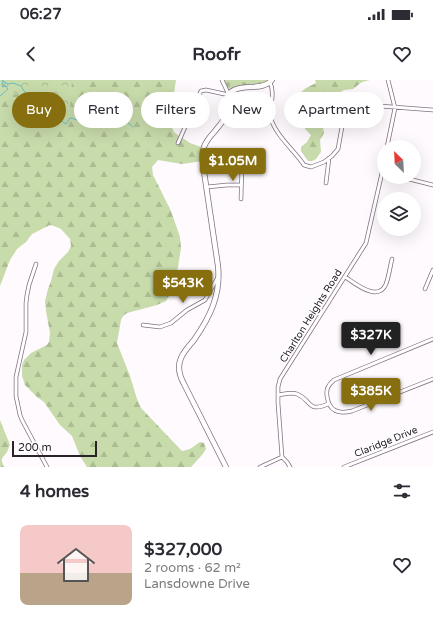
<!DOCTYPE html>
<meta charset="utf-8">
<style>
:root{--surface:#fff;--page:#f2f2f3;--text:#2b2b33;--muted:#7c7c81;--accent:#876f0f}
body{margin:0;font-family:"Varela Round",sans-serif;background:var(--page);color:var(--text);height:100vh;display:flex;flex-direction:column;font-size:15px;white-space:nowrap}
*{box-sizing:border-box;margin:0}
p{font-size:13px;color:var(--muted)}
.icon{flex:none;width:22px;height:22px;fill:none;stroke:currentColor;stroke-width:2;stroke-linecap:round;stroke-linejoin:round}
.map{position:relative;height:387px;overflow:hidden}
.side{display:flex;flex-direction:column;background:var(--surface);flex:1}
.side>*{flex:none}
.top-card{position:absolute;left:12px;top:12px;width:409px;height:36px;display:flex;gap:8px}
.needle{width:26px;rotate:336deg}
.fabs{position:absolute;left:377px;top:60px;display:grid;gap:8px}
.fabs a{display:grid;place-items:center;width:44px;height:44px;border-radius:50%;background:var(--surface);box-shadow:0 4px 16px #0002;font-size:20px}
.scale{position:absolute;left:12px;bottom:10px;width:85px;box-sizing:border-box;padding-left:4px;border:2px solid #292229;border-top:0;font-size:11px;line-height:14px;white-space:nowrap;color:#292229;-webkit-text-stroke:3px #fff;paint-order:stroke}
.price{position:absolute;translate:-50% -34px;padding:0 9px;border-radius:4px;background:var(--accent);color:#fff;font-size:13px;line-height:26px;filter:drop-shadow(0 1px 2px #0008)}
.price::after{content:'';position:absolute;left:50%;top:24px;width:12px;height:9px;margin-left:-6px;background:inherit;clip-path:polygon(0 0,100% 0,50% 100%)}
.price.active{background:#222;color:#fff}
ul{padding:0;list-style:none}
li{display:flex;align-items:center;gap:12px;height:100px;padding:0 20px}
li span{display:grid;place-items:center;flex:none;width:112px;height:80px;border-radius:8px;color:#555}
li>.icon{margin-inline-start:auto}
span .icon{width:48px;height:48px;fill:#fffc;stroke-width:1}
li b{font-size:17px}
h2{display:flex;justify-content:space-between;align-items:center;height:48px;padding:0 20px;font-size:17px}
.chip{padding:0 14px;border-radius:18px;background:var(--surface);box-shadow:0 4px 16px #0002;font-size:14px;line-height:36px}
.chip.active{background:var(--accent);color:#fff}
.status{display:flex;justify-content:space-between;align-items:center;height:28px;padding:0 20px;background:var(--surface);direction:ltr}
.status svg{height:11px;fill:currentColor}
header{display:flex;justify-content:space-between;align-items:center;height:52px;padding:0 20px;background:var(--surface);font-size:18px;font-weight:700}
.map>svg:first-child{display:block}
</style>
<div class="status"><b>06:27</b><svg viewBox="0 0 49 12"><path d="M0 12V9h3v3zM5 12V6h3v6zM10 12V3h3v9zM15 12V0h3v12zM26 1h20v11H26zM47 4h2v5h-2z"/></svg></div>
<header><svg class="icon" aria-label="back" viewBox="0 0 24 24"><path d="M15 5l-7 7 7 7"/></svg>Roofr<svg class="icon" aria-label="heart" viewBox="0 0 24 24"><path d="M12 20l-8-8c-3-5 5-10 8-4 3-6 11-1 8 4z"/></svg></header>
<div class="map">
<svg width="433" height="387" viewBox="0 0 433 387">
<defs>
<pattern id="forest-firs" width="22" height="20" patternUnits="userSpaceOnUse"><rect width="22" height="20" fill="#c8dbaa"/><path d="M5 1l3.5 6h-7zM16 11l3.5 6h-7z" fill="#acbc92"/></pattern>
<pattern id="cemetery-stones" width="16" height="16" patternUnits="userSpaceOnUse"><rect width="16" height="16" fill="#c8dbaa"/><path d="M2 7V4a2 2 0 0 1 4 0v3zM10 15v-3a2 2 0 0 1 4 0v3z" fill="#acbc92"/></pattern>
<pattern id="park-crowns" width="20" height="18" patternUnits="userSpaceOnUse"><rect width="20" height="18" fill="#c8dbaa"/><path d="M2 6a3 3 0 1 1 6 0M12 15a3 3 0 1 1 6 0" fill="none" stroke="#acbc92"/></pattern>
</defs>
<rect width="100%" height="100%" fill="#fefafe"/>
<path fill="url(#forest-firs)" d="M0,0H176L172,27L169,34V41L174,52L178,55L190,63L204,68L203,81L182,84L158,80L152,87L153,95L171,131L180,157L181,168L178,187L173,209L166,221L157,225L127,233L123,236L121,240L117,263L130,296L137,319L141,328L182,371L190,369L200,362L204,363L206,369L202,375L191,387H87L80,376L72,356L60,345L44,322L37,317L25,305L22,296V285L24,280L31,273L47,265L49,262L50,253L46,231L45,221L48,209L51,201L54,189L59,181L68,172L71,166L70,159L61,149L54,146L50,145L32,154L26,162L17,169L10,180L0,206Z
M315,0H370L362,2L353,9L344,10L337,14L336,18L328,21V29L325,32L322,41L324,53L320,60L321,72L316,79L312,81H308C305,77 304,74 301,71V67L307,62L311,55L305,49V45L311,41C304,33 305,33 309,23L307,16H303L299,14L306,8L316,3Z
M0,340L10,365C9,366 8,370 7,372C2,379 0,378 4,387H0Z"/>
<path fill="url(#cemetery-stones)" d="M224,0H269L260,4L228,9Z"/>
<path fill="url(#park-crowns)" d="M0,0H72L70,29L15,14Z"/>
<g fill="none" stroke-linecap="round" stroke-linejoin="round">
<path stroke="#6dbcc1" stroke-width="1" d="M3,1L8,4L13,3L21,6L26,14L29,13C31,17 36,19 39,23H42C46,27 49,33 55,37C56,37 57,37 58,38C62,40 62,42 66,44L70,38C75,39 79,41 84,41L85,43L92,45L100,43L102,45H108L118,41L123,40L127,42L133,47
M0,16L8,9L6,6L3,7L2,5L3,0"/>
<defs>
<path id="street" d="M222,0L229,15
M270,2C273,9 273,16 271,24C271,28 269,32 270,36C275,55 293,69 304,85L311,87L324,82L332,76L338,69L345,30L348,25L353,24L433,30
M178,63L201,11L206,10L229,15
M387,67L395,28L388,0
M401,97L433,105
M326,103L329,78
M207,107L227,105H241
M241,119L242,85
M36,184L29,205L27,215L26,223V252L16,297V316L20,335L22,340L47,387
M345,197C355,203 378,223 386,204C389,196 390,187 392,179
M425,209L433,190
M143,245L160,247L171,243L187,230L205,220L218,197
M433,259L334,300C328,305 326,309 327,316C329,332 339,334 352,331L433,299
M278,315C284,314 292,312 297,314C312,320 307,333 328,324
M282,377L287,382L290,387
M260,387L282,377L278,323V307L280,299L366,163L384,84
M344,387L433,352"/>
<path id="secondary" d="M226,387L184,304C179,295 177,287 181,278C184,271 189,266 194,260C210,237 221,215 218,186L203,85C201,69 204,63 215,51C218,47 222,43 224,39C228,30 223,15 234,10C246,4 262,11 272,0"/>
</defs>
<use href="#street" stroke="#837083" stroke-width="4.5"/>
<use href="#secondary" stroke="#837083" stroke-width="6"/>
<use href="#street" stroke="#fff" stroke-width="3"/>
<use href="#secondary" stroke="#fff" stroke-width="4.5"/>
</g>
<g text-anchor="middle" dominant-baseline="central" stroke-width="3" stroke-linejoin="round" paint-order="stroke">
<g font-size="10" fill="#292229" stroke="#fff">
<text transform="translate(311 236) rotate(-58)">Charlton Heights Road</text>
<text transform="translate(386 362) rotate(-22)">Claridge Drive</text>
</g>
</g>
</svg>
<div class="fabs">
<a><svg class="needle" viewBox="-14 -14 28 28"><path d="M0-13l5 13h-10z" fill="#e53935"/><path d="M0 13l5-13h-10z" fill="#7c7c81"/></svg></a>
<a><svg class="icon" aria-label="layers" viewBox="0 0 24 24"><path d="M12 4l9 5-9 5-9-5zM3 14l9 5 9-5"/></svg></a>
</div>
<div class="scale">200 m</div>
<b class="price" style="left:233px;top:102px">$1.05M</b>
<b class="price" style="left:183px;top:224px">$543K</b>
<b class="price active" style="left:371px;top:276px">$327K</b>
<b class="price" style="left:371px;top:332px">$385K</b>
<div class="top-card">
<a class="chip active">Buy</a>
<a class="chip">Rent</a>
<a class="chip">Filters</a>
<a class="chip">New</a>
<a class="chip">Apartment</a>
</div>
</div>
<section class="side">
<h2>4 homes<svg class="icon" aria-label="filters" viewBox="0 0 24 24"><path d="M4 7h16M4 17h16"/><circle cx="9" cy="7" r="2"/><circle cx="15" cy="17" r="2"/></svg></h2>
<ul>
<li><span style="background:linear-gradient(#f6c9c9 60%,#b9a48a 0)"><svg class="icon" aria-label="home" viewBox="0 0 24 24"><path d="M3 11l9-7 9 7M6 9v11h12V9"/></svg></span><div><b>$327,000</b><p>2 rooms · 62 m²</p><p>Lansdowne Drive</p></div><svg class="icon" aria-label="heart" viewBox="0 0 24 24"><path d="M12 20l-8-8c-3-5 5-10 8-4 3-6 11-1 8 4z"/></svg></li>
</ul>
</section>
